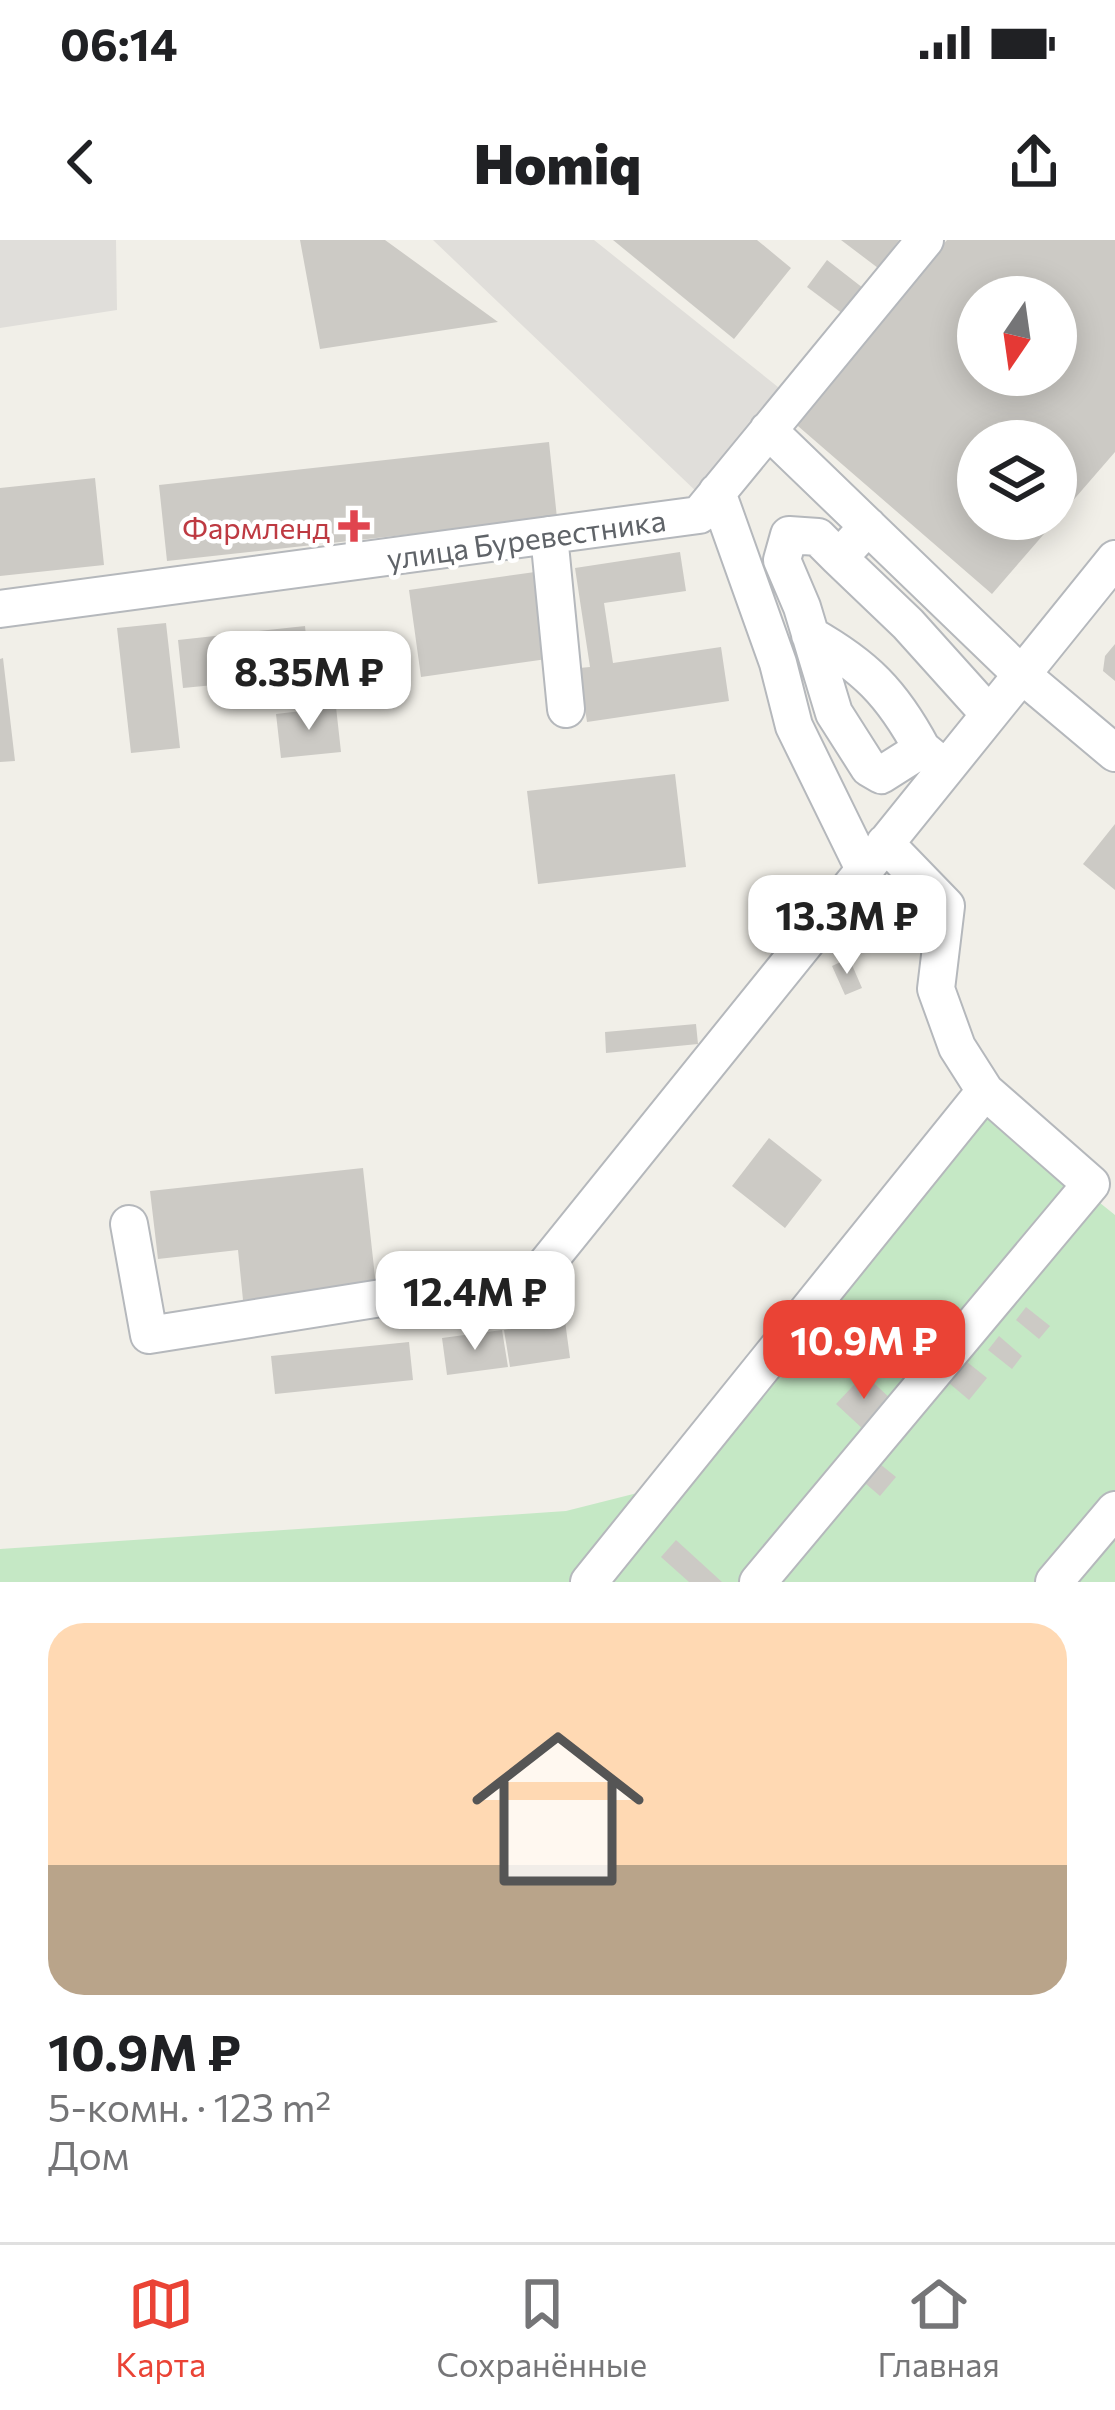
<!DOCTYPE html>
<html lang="ru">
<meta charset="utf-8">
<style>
:root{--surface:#fff;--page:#f6f6f6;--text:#202124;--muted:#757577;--line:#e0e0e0;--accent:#ea4335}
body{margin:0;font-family:Commissioner,sans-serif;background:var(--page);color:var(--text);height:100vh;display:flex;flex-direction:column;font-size:45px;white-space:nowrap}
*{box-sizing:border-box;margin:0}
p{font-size:39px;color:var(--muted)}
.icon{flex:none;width:66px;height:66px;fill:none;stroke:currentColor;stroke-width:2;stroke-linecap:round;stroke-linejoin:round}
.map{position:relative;height:1342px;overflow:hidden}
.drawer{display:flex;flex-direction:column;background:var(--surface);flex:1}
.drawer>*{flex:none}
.needle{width:78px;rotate:193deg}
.buttons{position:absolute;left:957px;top:36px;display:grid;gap:24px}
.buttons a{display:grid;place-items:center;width:120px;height:120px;border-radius:50%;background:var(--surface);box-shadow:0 6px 30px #0003;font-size:60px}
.price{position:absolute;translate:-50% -102px;padding:0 27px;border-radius:24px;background:#fff;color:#222;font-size:39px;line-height:78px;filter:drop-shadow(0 3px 6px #0008)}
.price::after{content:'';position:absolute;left:50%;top:72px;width:36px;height:27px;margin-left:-18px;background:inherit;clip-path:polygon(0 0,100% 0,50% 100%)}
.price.current{background:var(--accent);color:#fff}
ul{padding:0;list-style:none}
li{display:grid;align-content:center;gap:24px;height:636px;padding:0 48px}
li+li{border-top:3px solid var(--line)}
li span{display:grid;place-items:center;height:372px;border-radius:36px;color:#555}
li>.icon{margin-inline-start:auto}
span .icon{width:216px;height:216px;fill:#fffc;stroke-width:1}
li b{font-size:51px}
.status{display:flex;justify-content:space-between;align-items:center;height:84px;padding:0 60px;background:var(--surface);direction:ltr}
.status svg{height:33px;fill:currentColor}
header{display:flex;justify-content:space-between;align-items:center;height:156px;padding:0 48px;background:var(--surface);font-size:54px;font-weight:800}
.tab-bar{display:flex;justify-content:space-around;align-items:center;height:168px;border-top:3px solid var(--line);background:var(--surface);font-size:33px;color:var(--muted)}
.tab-bar a{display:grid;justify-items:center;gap:6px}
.tab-bar .current{color:var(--accent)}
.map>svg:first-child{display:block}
</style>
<div class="status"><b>06:14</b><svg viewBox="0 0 49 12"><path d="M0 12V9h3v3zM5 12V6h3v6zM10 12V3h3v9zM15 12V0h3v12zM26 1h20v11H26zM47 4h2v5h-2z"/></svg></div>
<header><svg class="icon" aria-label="back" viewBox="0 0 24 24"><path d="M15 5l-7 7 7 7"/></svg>Homiq<svg class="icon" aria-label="share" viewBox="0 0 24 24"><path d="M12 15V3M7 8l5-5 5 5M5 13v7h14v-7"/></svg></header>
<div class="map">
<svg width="1115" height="1342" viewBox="0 0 1115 1342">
<rect width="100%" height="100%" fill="#f1efe8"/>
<path fill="#e0deda" d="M0,0H116L117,70L0,88Z
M433,0H594L788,155L701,256Z"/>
<path fill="#c5e8c5" d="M983,869L1115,975V1342H0V1309L566,1271L665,1246Z"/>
<path fill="#cccac5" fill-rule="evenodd" d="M300,0H385L498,82L320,109Z
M613,0H757L791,28L734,99Z
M841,0H899L878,28Z
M947,0H1115V212L992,354L791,180ZM978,57H1056V135H978ZM978,201H1056V279H978Z
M827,20L863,48L843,74L807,47Z
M549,202L557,278L167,321L159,245Z
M95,238L104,325L0,336V248Z
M680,312L686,351L604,363L613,423L721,407L729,461L587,482L579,428L590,427L575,328Z
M535,332L547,419L421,437L409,350Z
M166,383L180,508L131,513L117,388Z
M305,386L310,435L260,440V446L246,447L245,442L183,448L178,400Z
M1115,404V441L1103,431L1105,416Z
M3,418L15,521L0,522V419Z
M336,467L341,512L281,518L276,474Z
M675,534L686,627L538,644L527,551Z
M1115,584V650L1083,624Z
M849,718L862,748L845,755L832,726Z
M696,784L698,804L606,813L605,792Z
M769,898L822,940L785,988L732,946Z
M363,928L376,1046L243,1060L238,1010L158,1019L150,951Z
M1026,1067L1050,1086L1039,1099L1016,1080Z
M565,1081L570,1118L510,1127L504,1090Z
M502,1090L508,1127L447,1135L442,1098Z
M999,1096L1022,1116L1012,1129L988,1110Z
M409,1102L413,1140L275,1154L271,1116Z
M961,1117L987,1138L969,1160L943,1138Z
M864,1134L892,1160L864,1190L836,1164Z
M875,1220L896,1237L880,1256L859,1238Z
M676,1300L722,1342H689L661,1317Z"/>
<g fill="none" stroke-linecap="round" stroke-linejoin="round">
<defs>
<path id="minor" d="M768,190L1021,434L1115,513
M717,252L778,423L794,486L864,629
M868,286L839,318L818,297L789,295L782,320L802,367L834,473L869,528L881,535L922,509L945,528
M549,295L566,469
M839,318L908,384L989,474
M0,369L699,275L925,0
M810,395C865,426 892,453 922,509
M129,984L149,1095L539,1033L1115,319
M589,1342L985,851
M758,1342L1091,944L985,851L957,807L936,749L946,666L885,603
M1054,1342L1115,1270"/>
</defs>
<use href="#minor" stroke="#b5b8bc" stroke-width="40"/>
<use href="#minor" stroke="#fff" stroke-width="36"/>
</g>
<path fill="#e0444e" stroke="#fff" stroke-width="4.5" d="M348 268h12v12h12v12h-12v12h-12v-12h-12v-12h12z"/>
<g text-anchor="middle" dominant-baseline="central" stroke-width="9" stroke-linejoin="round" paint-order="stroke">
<g font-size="30" fill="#be3a42" stroke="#fff" text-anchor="end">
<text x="330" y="286">Фармленд</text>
</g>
<g font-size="30" fill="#5f6368" stroke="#fff">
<text transform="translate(526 298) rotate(-8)">улица Буревестника</text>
</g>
</g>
</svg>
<div class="buttons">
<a><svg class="needle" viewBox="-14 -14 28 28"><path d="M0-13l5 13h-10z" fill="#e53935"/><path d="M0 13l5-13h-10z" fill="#757577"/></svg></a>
<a><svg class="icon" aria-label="layers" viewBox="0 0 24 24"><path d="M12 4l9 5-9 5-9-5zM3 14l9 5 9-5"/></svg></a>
</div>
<b class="price" style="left:309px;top:493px">8.35M ₽</b>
<b class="price" style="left:847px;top:737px">13.3M ₽</b>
<b class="price" style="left:475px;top:1113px">12.4M ₽</b>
<b class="price current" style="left:864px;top:1162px">10.9M ₽</b>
</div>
<section class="drawer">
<ul>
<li><span style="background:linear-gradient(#ffd9b3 65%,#b9a48a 0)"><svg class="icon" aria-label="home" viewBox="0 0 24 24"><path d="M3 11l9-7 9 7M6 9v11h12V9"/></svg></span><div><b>10.9M ₽</b><p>5-комн. · 123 m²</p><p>Дом</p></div></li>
</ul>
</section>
<nav class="tab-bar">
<a class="current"><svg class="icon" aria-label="map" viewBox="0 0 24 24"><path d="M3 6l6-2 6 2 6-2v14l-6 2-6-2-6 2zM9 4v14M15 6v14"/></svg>Карта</a>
<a><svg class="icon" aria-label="saved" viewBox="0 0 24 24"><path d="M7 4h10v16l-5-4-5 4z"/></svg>Сохранённые</a>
<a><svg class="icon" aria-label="home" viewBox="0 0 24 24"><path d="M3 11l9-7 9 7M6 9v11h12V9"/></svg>Главная</a>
</nav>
